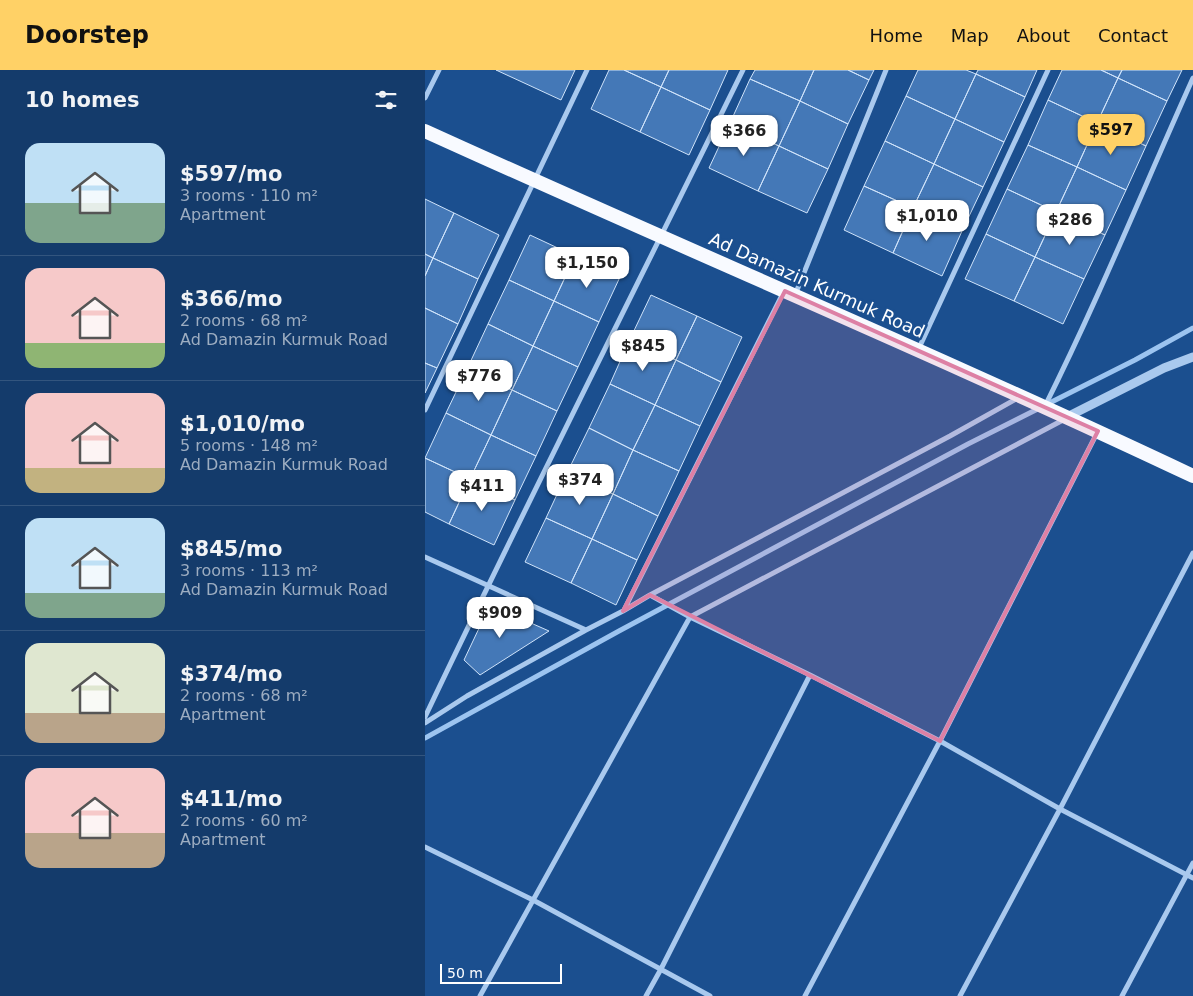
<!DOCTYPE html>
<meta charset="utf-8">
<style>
:root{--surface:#143b6b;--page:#1d4271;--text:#f1f3f6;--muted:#9dadc1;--line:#33557e;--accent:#ffd166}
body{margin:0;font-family:"DejaVu Sans",sans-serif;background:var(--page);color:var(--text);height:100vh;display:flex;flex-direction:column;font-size:19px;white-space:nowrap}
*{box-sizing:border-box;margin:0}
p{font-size:16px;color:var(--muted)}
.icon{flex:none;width:28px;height:28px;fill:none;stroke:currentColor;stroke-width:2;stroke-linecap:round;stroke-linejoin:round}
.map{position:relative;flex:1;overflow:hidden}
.details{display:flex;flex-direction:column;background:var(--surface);width:425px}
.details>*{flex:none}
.scale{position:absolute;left:15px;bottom:12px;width:122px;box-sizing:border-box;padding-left:5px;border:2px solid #fff;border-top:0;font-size:14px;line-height:18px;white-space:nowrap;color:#fff;-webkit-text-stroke:4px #1b4f8f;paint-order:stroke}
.price{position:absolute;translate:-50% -42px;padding:0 11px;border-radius:10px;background:#fff;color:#222;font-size:16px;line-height:32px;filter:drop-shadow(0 1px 2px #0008)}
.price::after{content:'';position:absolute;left:50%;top:30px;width:15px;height:11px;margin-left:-8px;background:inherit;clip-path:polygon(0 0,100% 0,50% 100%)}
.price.active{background:var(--accent);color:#111}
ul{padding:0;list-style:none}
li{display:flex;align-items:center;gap:15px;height:125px;padding:0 25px}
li+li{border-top:1px solid var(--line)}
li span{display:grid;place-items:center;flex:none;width:140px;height:100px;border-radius:15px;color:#555}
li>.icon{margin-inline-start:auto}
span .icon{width:60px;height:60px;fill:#fffc;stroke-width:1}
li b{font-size:21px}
h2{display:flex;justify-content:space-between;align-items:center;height:60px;padding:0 25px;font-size:21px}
header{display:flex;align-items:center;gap:30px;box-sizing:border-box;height:70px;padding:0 25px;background:var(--accent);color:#111}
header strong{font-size:24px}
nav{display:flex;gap:28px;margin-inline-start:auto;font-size:18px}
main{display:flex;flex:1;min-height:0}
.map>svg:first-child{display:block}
</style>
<header>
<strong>Doorstep</strong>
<nav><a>Home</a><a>Map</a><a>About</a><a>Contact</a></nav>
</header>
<main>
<section class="details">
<h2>10 homes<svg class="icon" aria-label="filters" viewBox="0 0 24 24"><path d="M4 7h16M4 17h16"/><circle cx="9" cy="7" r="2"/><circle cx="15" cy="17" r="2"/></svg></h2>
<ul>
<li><span style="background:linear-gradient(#bfe0f5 60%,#7fa58c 0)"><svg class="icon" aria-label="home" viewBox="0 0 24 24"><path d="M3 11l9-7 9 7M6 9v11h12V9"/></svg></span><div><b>$597/mo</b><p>3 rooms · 110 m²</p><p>Apartment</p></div></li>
<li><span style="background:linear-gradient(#f6c9c9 75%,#8fb573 0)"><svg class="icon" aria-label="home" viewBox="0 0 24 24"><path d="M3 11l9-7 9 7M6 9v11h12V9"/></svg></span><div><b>$366/mo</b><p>2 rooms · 68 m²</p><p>Ad Damazin Kurmuk Road</p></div></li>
<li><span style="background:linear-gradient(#f6c9c9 75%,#c2b280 0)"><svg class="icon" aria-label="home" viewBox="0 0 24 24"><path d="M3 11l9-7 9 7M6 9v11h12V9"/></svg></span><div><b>$1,010/mo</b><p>5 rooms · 148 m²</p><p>Ad Damazin Kurmuk Road</p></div></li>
<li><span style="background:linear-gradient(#bfe0f5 75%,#7fa58c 0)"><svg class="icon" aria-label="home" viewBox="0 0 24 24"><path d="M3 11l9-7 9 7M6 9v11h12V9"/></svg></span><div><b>$845/mo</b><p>3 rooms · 113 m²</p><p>Ad Damazin Kurmuk Road</p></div></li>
<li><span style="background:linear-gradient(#dfe7d0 70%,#b9a48a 0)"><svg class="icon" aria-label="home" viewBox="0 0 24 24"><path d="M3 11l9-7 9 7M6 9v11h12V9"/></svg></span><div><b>$374/mo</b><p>2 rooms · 68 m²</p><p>Apartment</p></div></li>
<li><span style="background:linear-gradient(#f6c9c9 65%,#b9a48a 0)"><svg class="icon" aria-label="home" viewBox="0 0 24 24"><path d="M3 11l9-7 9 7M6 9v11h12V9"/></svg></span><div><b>$411/mo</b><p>2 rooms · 60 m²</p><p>Apartment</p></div></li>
</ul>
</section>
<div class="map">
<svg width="768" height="926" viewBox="0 0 768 926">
<rect width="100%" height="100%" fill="#1b4f8f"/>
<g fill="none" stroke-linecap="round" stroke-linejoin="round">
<path stroke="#9cc4f0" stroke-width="5" d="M0,668L194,561L543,374L710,290L768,258"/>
</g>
<path fill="#4478b7" stroke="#cfe3fa" d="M71,0H150L136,30Z
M184,0H199L236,17L215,62L166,39Z
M199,0H244L236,17Z
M244,0H303L285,40L236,17Z
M330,0H389L375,31L325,9Z
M389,0H423L444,10L423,54L375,31Z
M423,0H449L444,10Z
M493,0H541L551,4L530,49L481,26Z
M553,0H612L600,27L551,4Z
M637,0H676L693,8L672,53L623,30Z
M676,0H697L693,8Z
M697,0H757L742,31L693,8Z
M551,4L600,27L579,72L530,49Z
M693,8L742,31L721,76L672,53Z
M325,9L375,31L354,76L305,53Z
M236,17L285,40L264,85L215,62Z
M481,26L530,49L509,94L460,71Z
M623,30L672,53L652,97L603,75Z
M375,31L423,54L403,99L354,76Z
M530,49L579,72L558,117L509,94Z
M305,53L354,76L333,121L284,98Z
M672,53L721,76L701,120L652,97Z
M460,71L509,94L488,138L439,116Z
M603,75L652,97L631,142L582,119Z
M354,76L403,99L382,143L333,121Z
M509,94L558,117L537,161L488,138Z
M652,97L701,120L680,165L631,142Z
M439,116L488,138L468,183L419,160Z
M582,119L631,142L610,187L561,164Z
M0,129L29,143L8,188L0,184Z
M488,138L537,161L517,206L468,183Z
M631,142L680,165L659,209L610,187Z
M29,143L74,165L53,209L8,188Z
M561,164L610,187L589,231L540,209Z
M105,165L150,186L129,231L84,210Z
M0,184L8,188L0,206Z
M150,186L195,207L174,252L129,231Z
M610,187L659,209L638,254L589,231Z
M8,188L53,209L33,254L0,238V206Z
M84,210L129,231L108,276L63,254Z
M226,225L272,246L251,290L205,269Z
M129,231L174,252L153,297L108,276Z
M0,238L33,254L12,298L0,293Z
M272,246L317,267L296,312L251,290Z
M63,254L108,276L87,320L42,299Z
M205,269L251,290L230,335L185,314Z
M108,276L153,297L132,341L87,320Z
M251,290L296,312L275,356L230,335Z
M0,293L12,298L0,323Z
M42,299L87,320L66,365L21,343Z
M185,314L230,335L208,380L164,358Z
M87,320L132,341L111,386L66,365Z
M230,335L275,356L254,401L208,380Z
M21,343L66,365L45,409L0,388Z
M164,358L208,380L188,424L142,403Z
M66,365L111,386L90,430L45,409Z
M208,380L254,401L233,446L188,424Z
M0,388L45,409L24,454L0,442Z
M142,403L188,424L167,469L121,448Z
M45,409L90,430L69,475L24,454Z
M188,424L233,446L212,490L167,469Z
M121,448L167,469L146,513L100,492Z
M167,469L212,490L191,535L146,513Z
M65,535L124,561L55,605L39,590Z"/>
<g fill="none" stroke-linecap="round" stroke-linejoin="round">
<path stroke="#a9c9ee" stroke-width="5" d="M0,28L14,0
M370,225L461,0
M494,278L623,0
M620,336C674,228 719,117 768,8
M0,340L162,0
M0,487L161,560
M225,525L265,547L385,605L515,671L635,739L768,808
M199,540L359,221
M0,647C103,430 212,216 318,0
M0,653L42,626L161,560L198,541L225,525L525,366L593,328
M0,777L108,830L285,926
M55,926L265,547L640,349
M221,926L236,899L385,605
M380,926L515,671L672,363
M535,926L635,739L768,483
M697,926L768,793"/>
<path stroke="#a9c9ee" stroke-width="9" d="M642,347L739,298L768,287"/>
<path stroke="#f8faff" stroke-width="14" d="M0,61C255,177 514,286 768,406"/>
</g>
<path fill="#dd80a5" fill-opacity="0.2" stroke="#dd80a5" stroke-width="4" stroke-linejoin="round" d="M360,221L673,361L515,671L225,525L198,541Z"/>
<g text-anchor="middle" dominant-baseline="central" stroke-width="5" stroke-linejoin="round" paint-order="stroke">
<g font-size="18" fill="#fff" stroke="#1b4f8f">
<text transform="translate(392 215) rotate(24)">Ad Damazin Kurmuk Road</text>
</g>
</g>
</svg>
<div class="scale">50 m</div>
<b class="price active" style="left:686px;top:86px">$597</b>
<b class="price" style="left:319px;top:87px">$366</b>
<b class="price" style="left:502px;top:172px">$1,010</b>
<b class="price" style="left:645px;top:176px">$286</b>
<b class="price" style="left:162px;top:219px">$1,150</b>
<b class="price" style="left:218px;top:302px">$845</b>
<b class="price" style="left:54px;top:332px">$776</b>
<b class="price" style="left:155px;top:436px">$374</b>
<b class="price" style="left:57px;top:442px">$411</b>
<b class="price" style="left:75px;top:569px">$909</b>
</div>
</main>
